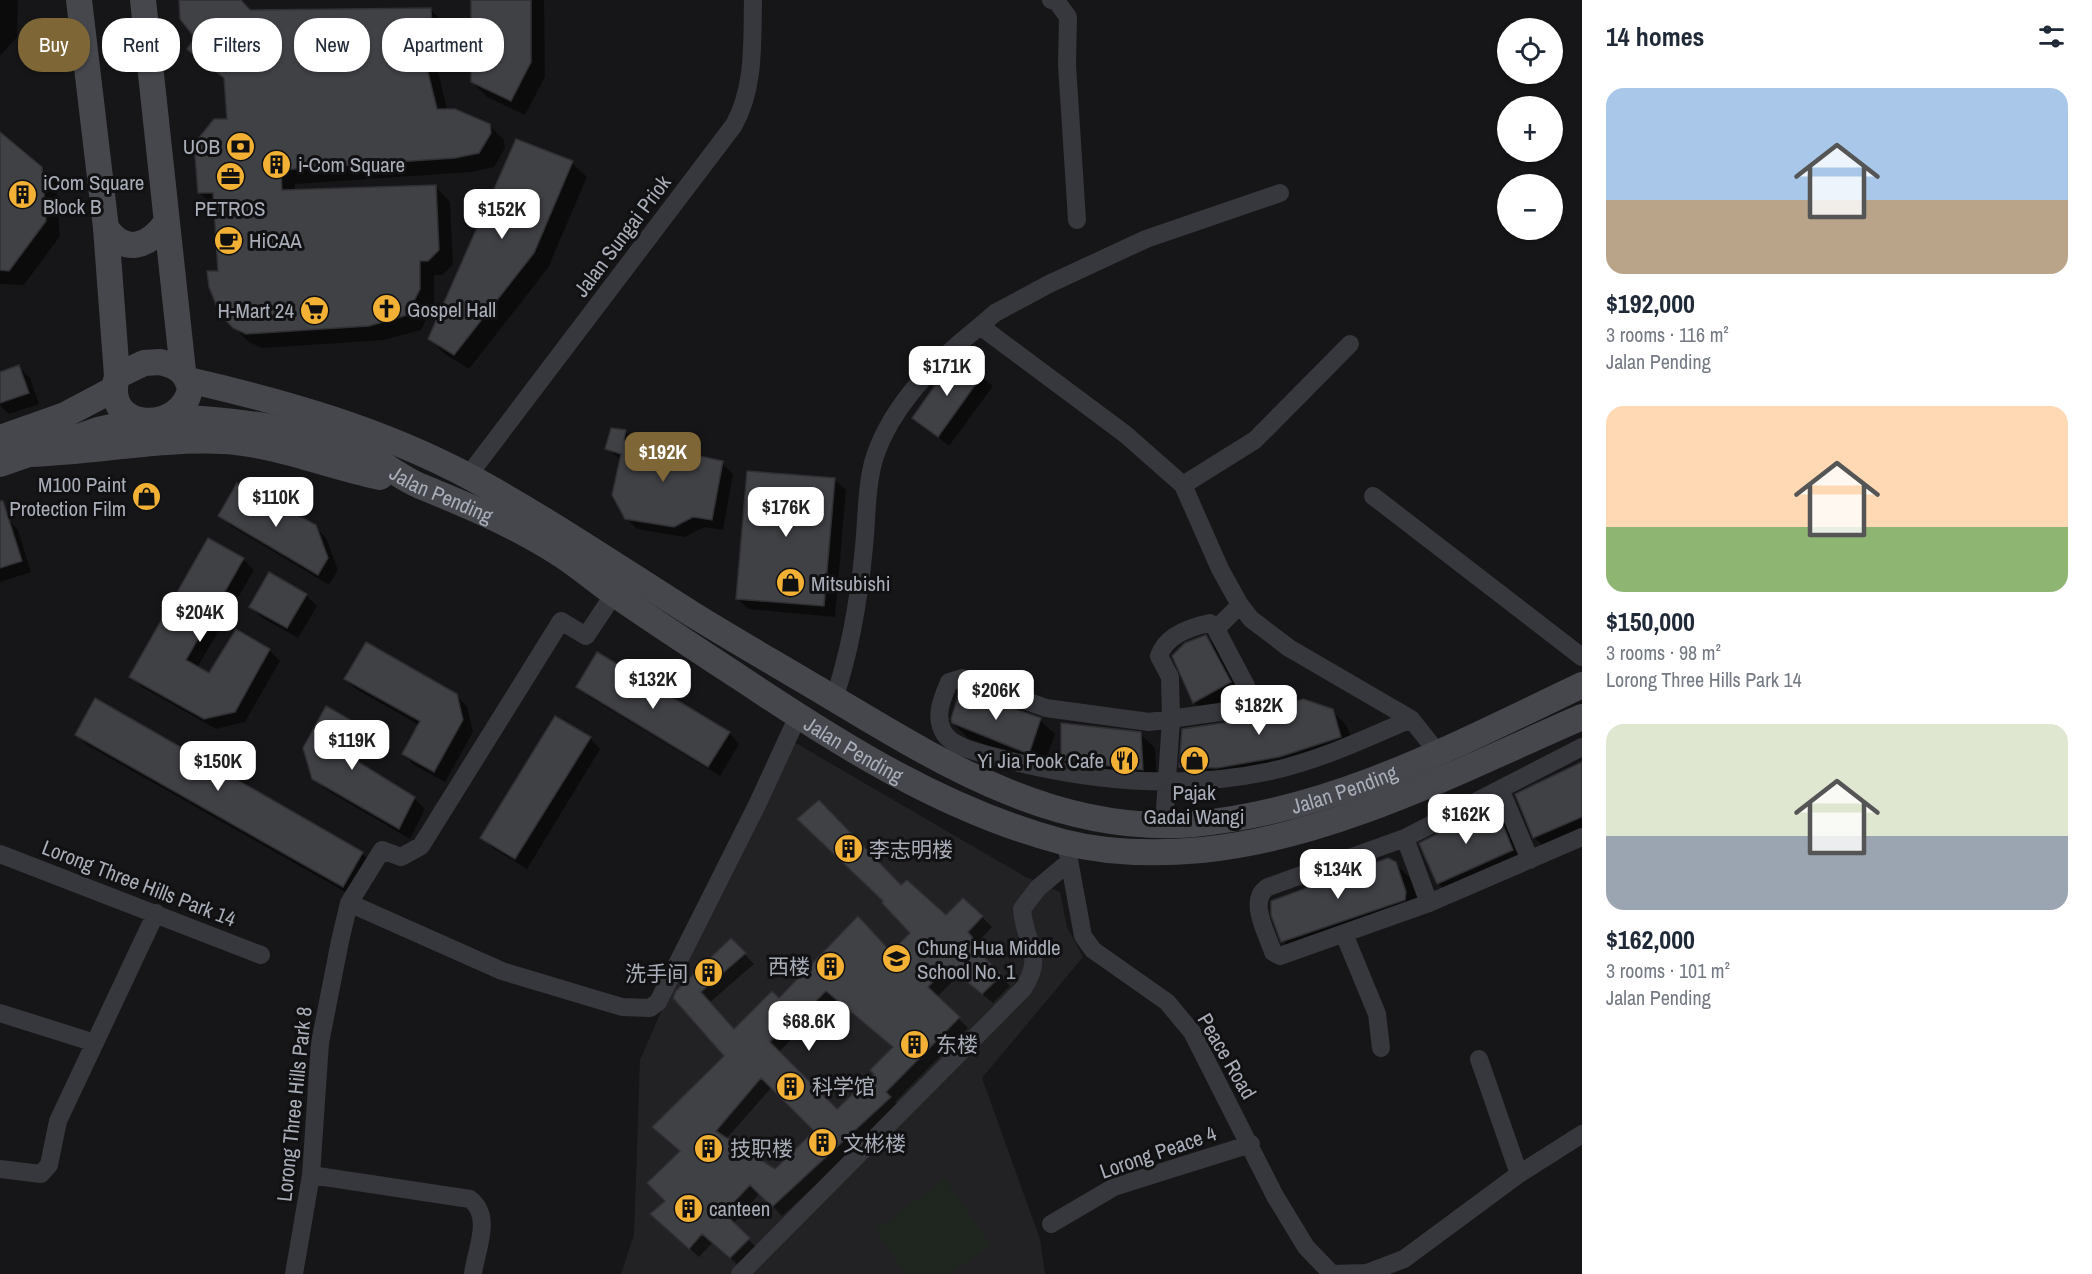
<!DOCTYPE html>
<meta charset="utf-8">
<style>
:root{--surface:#fff;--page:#f2f2f3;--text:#1f2937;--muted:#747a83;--accent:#7e6636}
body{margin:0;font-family:"Archivo Narrow","Noto Sans SC",sans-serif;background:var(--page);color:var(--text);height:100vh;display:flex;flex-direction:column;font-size:22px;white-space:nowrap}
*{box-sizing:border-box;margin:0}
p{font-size:20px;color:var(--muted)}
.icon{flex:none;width:33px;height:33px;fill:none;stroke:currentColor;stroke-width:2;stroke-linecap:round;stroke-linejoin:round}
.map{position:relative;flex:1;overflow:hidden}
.panel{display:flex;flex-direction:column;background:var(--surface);width:510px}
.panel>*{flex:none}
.top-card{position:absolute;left:18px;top:18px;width:570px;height:54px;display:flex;gap:12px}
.buttons{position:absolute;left:1497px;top:18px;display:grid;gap:12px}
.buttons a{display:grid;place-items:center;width:66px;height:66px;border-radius:50%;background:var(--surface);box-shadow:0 2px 4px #0004;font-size:30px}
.price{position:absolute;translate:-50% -51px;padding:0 14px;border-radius:12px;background:#fff;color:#222;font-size:20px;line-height:39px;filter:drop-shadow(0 2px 3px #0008)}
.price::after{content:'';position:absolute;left:50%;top:36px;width:18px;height:14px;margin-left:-9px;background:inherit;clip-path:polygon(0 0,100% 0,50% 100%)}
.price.active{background:var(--accent);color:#fff}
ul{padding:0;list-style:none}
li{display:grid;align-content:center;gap:12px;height:318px;padding:0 24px}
li span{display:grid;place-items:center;height:186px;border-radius:18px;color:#555}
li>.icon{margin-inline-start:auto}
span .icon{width:108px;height:108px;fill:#fffc;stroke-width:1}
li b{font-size:26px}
h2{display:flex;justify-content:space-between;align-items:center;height:72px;padding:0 24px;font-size:26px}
.pill{padding:0 21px;border-radius:24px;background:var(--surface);box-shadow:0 2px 4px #0004;font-size:21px;line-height:54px}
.pill.active{background:var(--accent);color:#fff}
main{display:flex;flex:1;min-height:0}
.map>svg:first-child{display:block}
</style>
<main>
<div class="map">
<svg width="1582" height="1274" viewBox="0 0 1582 1274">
<rect width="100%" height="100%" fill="#161618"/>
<path fill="#222225" d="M787,738L1024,876L1060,892L1067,927L1083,957L982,1078L1040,1239L1045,1274H621L634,1235L640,1060L721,875Z"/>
<path fill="#1e261f" d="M945,1179L991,1245L950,1274H906L876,1229Z"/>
<path fill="#0007" fill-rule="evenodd" d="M0,0H18L17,37L0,56Z
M181,0H239L250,11L431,10L445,24L446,70H438L447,110L489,125L504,140L505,148L494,167L471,172L295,184V191L436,187L450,202L453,265L442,275H434V304L421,330L384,340L262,348L249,342L234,327L215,207L199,193L228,121L226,81L189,49L196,38Z
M472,0H544L545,77L525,115L487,97L472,82Z
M0,134L56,183L60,236L24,285L0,284Z
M572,163L587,177L548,268L469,369L445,354L430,339Z
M960,360L993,386L949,446L914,418Z
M19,367L30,378L39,404L9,414L0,405V373Z
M626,432L636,444L722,463L733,474L723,530L704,527L685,537L637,529L626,518L621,460L607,448Z
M835,480L846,490L835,617L748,609L737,598Z
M220,515L315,526L326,538L338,570L329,585L231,526Z
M8,519L18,530L31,572L0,582V522Z
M209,540L243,559L254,570L197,668L210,676L236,631L269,650L280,661L245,722L216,729L142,687L131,676Z
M306,595L317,606L298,638L261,617L251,606Z
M1206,637L1217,648L1241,693L1205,713L1194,702Z
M345,679L456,695L467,707L473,732L445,782L414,765L403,754L419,725L356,689Z
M578,686L729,733L739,744L720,776L589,697Z
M96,701L362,854L373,864L354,897L87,745L77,735Z
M1332,711L1347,726L1355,751L1196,781L1181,766L1229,724Z
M1040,720L1055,734L1043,767L968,738L953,723Z
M358,726L369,737L356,762L414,798L425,809L410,839L325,789L313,778Z
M1140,734L1155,748L1157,783L1077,774L1062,760Z
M590,738L600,749L527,869L493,848L482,837Z
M1582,764V838L1549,852L1534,837Z
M1493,807L1507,822L1527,865L1453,897L1438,883Z
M1395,863L1410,878L1420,907L1297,956L1283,941L1272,907Z
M901,887L946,917L963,900L982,917L992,927L977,943L984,952L981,956L1010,986L993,1003L959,975L937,997L968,1028L895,1102L900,1107L782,1216L760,1193L733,1224L758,1249L740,1267L713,1242L699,1257L662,1224L681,1152L726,1056L675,998L731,940L754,964L709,1003L735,1031L779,1000L892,954L912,933ZM836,999L894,1047L876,1074L837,1111L778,1053L812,1018L815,1020ZM772,1087L816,1131L775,1171L726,1139Z"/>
<path fill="#404145" stroke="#303034" stroke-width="1.5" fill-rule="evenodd" d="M179,0H241L250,10L431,8L433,56H424L437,109H455L490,124L491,133L479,153L455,158L281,170L282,190L436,185L439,250L428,261H420V289L407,315L369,326L246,334L233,328L220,314L209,287L207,271H218L213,193H198L194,144L214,119H227L224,78L187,49L195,38L180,19Z
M471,0H531V62L511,101L471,82Z
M0,132L42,167L46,221L9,271L0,270Z
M516,139L573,161L534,253L454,355L428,339Z
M960,358L983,374L938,437L912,418L946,370Z
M19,365L29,393L0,403V372Z
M611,428L626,430L624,440L723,461L712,520L693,517L674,527L625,519L612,495L621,454L605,449Z
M747,471L835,478L824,606L736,599Z
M237,483L316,525L328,558L318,575L218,516Z
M0,501H3L22,561L0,568Z
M208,538L244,558L186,660L209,673L236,629L270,649L235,712L204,719L129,677Z
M269,572L307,594L287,628L249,607Z
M1206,635L1231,682L1193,703L1172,656L1185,643Z
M366,642L457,694L463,720L434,772L402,754L420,721L344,679Z
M597,652L730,732L708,767L576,687Z
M960,690L1041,718L1029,754L952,723L951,719Z
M95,698L363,852L343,887L75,735Z
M1303,699L1333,709L1341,737L1279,757L1217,768L1179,767L1182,729L1229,722Z
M326,706L359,725L344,753L415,797L399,829L312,779L303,748Z
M555,716L591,737L515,859L480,838Z
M1061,723L1141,732L1143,770L1061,760Z
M1582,762V817L1533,838L1515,794Z
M819,800L901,885L907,880L946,915L963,898L983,916L968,932L976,942L972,945L1002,975L982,994L948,966L928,987L960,1017L886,1092L891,1097L772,1207L750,1185L724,1213L750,1238L730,1258L702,1234L689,1249L650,1214L665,1201L647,1183L680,1151L652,1127L724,1056L673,998L676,991L731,938L746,953L701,992L734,1029L772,991L779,998L858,916L891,952L910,933L882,903L883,901L797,819ZM826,991L893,1047L870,1070L874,1074L837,1109L770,1042L802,1009L805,1012ZM761,1078L814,1131L775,1169L716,1131Z
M1495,805L1513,850L1437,884L1419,843Z
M1388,858L1396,862L1406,892L1405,900L1281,942L1271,915V901Z"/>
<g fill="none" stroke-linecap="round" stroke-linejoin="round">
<path stroke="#37383d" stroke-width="18" d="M1051,0L1057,2L1068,17L1067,65L1077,220
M1280,193L1146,239L1049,284L995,313L980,326L1125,434L1183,485L1220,569L1240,605L1251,619L1289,648L1411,719L1438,753
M468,476L734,125C755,87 752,43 753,0
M1183,485L1255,440L1350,344
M1373,496L1582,657
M1240,605L1216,629L1246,686V698L1227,711L1149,722L1046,708L962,678L949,682C943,697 935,713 942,729C948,746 977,752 992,756C1083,781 1178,791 1271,771C1320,760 1365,739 1411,719
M834,699C851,649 859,599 864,547C867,518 866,484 875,456C893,403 937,360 980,326
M1582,747L1405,838L1268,887C1247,900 1267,933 1273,952L1280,956L1429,903L1582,837
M1501,791L1530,860
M1164,824L1171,720L1170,677L1159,656C1166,635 1190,627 1210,623L1216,629
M1405,838L1429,903
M0,854L261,955
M1068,854L1083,936L1093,950L1167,1002L1192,1032L1275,1196L1306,1247L1332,1274
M349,903L502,971L622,1007L650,1008L658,1002L757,805L798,716
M1344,934L1377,1014L1381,1048
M0,1013L95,1043
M1479,1059L1519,1174
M0,1169L41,1174L49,1165L58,1121L156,913
M311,1175L470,1199C493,1217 476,1249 473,1274
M1051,1224L1114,1187L1251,1144
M294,1274L311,1175L320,1043L340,941L349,903L382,850L401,857L421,846L561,621L586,636L614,594
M740,1274L1023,989C1046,954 1024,943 1022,909L1038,888L1069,862
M1332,1274L1367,1273L1404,1259L1519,1174L1582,1134"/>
<g stroke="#45474d" stroke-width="26">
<path d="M79,0L106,228L117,376"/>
<path d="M143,0L183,371"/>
<path d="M106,228C125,255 148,247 166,223"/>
<path d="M160,362C177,366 185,371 190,388C184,433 101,434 117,376L144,363Z"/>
<path id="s1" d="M188,380C285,402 382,430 470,477C547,519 619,568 692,614C734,640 776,664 818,689C934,758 1052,836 1194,824C1333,811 1458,744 1582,685"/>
<path id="s2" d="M168,417C236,420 311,428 373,459C389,467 403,479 420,486C469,506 515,525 560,554C579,566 597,582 616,595C656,623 698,650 739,677C839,744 945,811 1063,842C1106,853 1158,854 1202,850C1334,837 1462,769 1582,717"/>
<path d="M0,438L65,415L114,389"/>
<path d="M30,454C95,452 158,438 223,441C277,444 327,466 380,477"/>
<path d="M0,464L98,430L138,421"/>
</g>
</g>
<defs>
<symbol id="bank-disc" viewBox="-11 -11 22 22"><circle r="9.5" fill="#f2b134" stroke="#111113"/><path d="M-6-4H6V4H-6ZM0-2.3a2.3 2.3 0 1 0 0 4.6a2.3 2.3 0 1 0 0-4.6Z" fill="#111"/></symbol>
<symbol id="building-disc" viewBox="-11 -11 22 22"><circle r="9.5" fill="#f2b134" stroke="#111113"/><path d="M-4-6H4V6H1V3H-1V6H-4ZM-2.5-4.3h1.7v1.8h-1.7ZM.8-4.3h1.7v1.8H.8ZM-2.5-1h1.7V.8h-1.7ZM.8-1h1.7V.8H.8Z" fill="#111"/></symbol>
<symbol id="office-disc" viewBox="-11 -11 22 22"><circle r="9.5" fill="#f2b134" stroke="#111113"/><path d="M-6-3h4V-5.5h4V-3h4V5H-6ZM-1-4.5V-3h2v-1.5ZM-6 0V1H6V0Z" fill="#111"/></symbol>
<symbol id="cafe-disc" viewBox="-11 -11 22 22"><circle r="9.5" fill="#f2b134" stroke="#111113"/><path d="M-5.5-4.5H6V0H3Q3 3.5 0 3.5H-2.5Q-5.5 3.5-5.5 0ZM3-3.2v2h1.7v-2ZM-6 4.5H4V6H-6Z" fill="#111"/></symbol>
<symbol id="church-disc" viewBox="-11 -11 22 22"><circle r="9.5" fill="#f2b134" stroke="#111113"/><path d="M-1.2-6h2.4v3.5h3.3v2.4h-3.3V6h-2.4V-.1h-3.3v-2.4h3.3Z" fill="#111"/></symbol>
<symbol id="supermarket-disc" viewBox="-11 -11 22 22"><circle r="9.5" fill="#f2b134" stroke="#111113"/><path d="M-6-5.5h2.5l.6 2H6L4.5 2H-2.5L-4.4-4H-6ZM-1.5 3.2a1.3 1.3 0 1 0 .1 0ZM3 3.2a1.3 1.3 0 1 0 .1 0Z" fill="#111"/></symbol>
<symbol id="shop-disc" viewBox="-11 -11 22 22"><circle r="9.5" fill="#f2b134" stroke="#111113"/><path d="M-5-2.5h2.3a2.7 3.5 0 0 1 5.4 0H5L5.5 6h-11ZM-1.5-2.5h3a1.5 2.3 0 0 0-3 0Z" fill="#111"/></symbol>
<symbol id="restaurant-disc" viewBox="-11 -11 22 22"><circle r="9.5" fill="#f2b134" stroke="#111113"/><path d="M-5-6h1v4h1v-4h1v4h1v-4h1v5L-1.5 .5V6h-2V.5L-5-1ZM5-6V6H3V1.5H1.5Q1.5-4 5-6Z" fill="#111"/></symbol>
<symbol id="school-disc" viewBox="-11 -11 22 22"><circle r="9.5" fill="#f2b134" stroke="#111113"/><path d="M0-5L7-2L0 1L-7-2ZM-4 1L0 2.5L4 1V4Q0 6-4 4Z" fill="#111"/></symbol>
</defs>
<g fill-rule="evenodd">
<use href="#bank-disc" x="224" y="130" width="33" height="33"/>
<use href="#building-disc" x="260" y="148" width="33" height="33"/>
<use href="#office-disc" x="214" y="160" width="33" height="33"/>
<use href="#building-disc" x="6" y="178" width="33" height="33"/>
<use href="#cafe-disc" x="212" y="224" width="33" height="33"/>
<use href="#church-disc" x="370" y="292" width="33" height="33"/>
<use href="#supermarket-disc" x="298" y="294" width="33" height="33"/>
<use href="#shop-disc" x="130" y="480" width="33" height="33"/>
<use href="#shop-disc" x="774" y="566" width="33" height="33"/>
<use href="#restaurant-disc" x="1108" y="744" width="33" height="33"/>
<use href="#shop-disc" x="1178" y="744" width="33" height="33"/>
<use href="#building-disc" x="832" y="832" width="33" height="33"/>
<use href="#school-disc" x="880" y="942" width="33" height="33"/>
<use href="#building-disc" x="814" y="950" width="33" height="33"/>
<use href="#building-disc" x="692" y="956" width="33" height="33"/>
<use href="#building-disc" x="898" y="1028" width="33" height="33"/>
<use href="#building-disc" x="774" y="1070" width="33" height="33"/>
<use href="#building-disc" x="806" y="1126" width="33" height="33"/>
<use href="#building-disc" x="692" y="1132" width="33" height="33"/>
<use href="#building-disc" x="672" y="1192" width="33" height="33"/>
</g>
<g text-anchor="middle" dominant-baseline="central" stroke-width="6" stroke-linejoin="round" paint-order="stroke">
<g font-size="21" fill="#a8adb8" stroke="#111113" text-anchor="start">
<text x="220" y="146" text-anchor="end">UOB</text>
<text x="298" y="164">i-Com Square</text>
<text x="43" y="182">iCom Square<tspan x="43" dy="24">Block B</tspan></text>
<text x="230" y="208" text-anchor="middle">PETROS</text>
<text x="249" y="240">HiCAA</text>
<text x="407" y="309">Gospel Hall</text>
<text x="294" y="310" text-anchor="end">H-Mart 24</text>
<text x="126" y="484" text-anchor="end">M100 Paint<tspan x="126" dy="24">Protection Film</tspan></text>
<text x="811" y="583">Mitsubishi</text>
<text x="1104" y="760" text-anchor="end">Yi Jia Fook Cafe</text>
<text x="1194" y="792" text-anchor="middle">Pajak<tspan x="1194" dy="24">Gadai Wangi</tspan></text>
<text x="869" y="849">李志明楼</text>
<text x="917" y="947">Chung Hua Middle<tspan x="917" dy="24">School No. 1</tspan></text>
<text x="810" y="966" text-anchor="end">西楼</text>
<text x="688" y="973" text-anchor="end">洗手间</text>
<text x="936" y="1044">东楼</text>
<text x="812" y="1086">科学馆</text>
<text x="843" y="1143">文彬楼</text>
<text x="730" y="1148">技职楼</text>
<text x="709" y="1208">canteen</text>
</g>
<g font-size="21" fill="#a8adb8" stroke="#111113">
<text transform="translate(622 236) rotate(-53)">Jalan Sungai Priok</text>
<text stroke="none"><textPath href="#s2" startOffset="288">Jalan Pending</textPath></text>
<text stroke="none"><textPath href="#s2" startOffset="774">Jalan Pending</textPath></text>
<text stroke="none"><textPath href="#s1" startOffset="1268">Jalan Pending</textPath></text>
<text transform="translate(139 883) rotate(21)">Lorong Three Hills Park 14</text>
<text transform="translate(1227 1056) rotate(60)">Peace Road</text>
<text transform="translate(294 1104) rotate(-84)">Lorong Three Hills Park 8</text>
<text transform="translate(1158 1152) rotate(-19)">Lorong Peace 4</text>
</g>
</g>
</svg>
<div class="buttons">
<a><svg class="icon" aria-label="locate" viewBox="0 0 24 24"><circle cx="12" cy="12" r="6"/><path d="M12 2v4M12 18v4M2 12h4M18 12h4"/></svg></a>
<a>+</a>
<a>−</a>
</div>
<b class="price" style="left:502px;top:240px">$152K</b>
<b class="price" style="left:947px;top:397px">$171K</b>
<b class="price active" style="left:663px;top:483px">$192K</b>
<b class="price" style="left:276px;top:528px">$110K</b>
<b class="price" style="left:786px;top:538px">$176K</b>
<b class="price" style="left:200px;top:643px">$204K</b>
<b class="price" style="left:653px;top:710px">$132K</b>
<b class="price" style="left:996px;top:721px">$206K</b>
<b class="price" style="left:1259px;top:736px">$182K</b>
<b class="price" style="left:352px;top:771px">$119K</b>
<b class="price" style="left:218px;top:792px">$150K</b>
<b class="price" style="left:1466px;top:845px">$162K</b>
<b class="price" style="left:1338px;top:900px">$134K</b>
<b class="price" style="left:809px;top:1052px">$68.6K</b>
<div class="top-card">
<a class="pill active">Buy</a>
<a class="pill">Rent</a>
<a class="pill">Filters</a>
<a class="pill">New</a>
<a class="pill">Apartment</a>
</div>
</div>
<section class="panel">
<h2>14 homes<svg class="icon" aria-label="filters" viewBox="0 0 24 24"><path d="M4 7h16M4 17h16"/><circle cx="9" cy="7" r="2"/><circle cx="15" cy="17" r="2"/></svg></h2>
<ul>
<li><span style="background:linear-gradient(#a9c7e8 60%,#b9a48a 0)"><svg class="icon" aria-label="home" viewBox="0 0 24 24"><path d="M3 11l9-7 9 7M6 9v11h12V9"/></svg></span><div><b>$192,000</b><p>3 rooms · 116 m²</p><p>Jalan Pending</p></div></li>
<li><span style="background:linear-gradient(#ffd9b3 65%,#8fb573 0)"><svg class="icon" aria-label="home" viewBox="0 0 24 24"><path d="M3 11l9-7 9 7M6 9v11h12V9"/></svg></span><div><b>$150,000</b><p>3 rooms · 98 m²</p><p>Lorong Three Hills Park 14</p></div></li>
<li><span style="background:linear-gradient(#dfe7d0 60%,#9aa5b1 0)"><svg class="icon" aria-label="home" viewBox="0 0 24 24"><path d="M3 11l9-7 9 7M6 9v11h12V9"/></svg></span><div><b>$162,000</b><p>3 rooms · 101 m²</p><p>Jalan Pending</p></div></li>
</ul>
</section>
</main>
